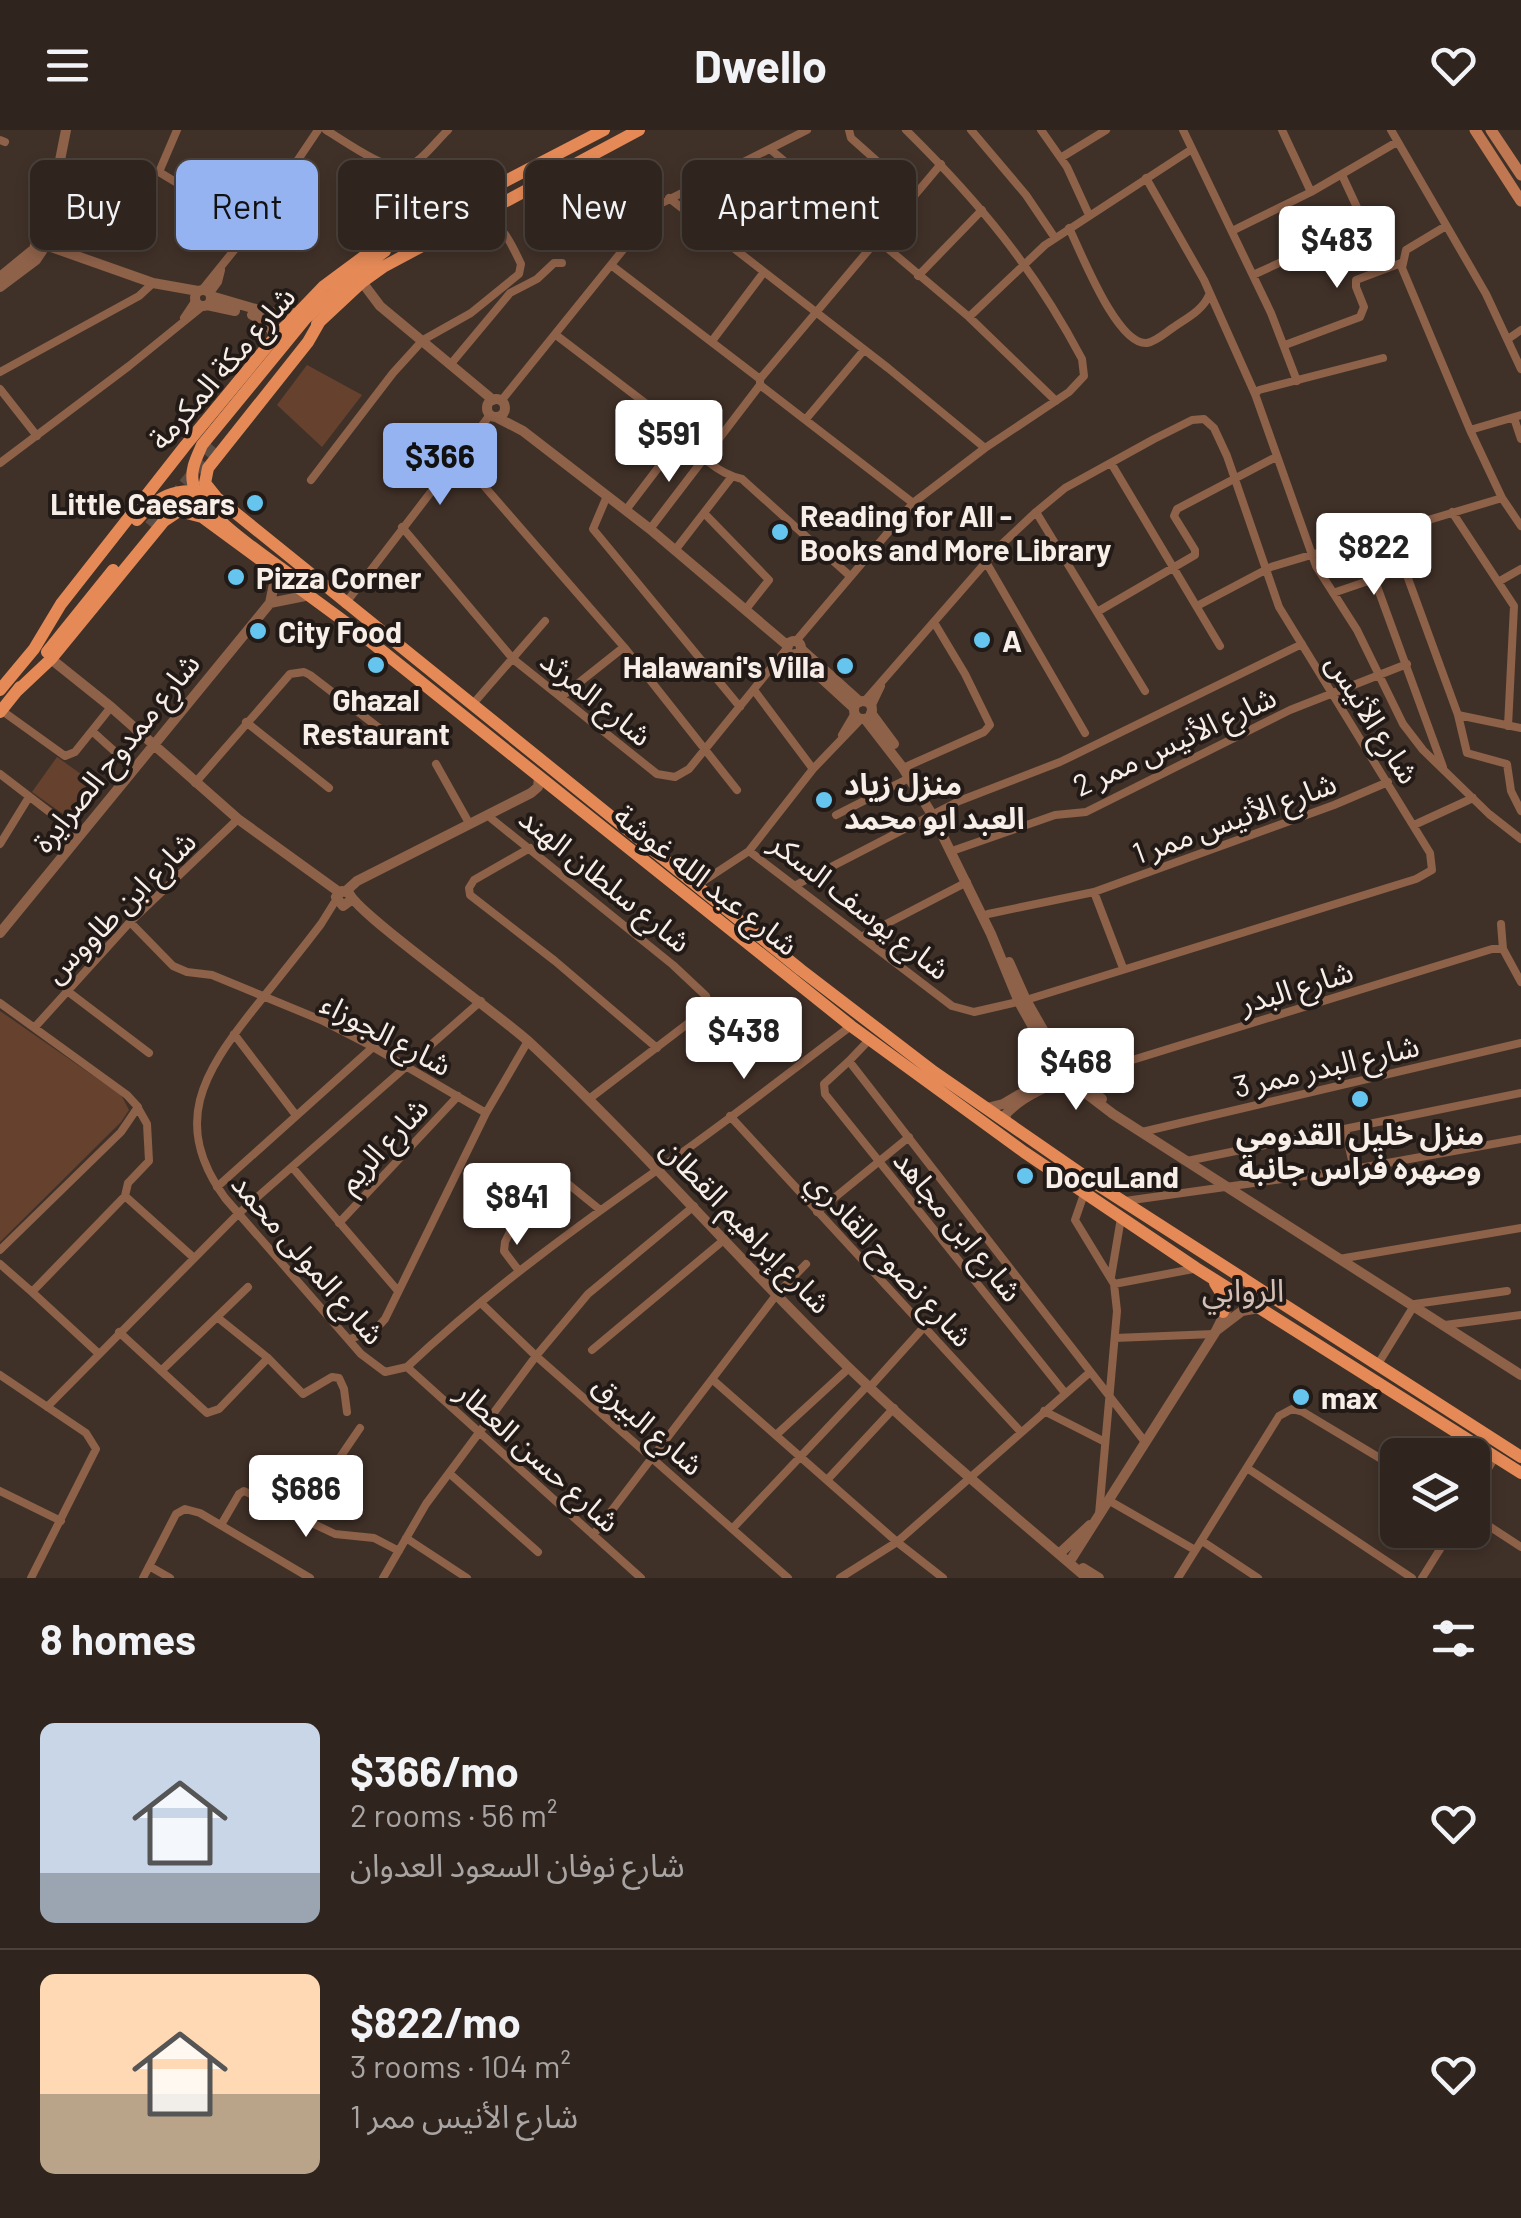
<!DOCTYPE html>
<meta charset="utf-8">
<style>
:root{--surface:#30251e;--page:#3c312b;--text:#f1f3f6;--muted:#a8a5a4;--line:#4b423c;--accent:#95b2f1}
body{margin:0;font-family:Barlow,"Noto Sans Arabic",sans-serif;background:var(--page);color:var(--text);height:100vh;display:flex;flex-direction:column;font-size:38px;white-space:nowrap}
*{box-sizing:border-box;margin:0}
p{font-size:32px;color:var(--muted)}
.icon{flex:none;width:55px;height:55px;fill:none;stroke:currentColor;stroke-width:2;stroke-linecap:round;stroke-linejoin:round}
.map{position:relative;height:1448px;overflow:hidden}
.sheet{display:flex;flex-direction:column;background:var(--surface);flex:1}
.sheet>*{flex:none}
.banner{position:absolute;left:30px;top:30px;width:1000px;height:90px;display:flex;gap:20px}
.controls{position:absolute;left:1380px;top:1308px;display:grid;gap:20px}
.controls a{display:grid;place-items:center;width:110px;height:110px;border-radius:15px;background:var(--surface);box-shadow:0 5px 15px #0003,0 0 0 2px var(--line);font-size:50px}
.price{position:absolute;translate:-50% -85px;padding:0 22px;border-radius:10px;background:#fff;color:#222;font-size:32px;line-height:65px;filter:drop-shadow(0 2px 5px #0008)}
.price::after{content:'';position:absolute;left:50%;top:60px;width:30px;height:22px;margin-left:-15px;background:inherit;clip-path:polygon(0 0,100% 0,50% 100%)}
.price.selected{background:var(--accent);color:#111}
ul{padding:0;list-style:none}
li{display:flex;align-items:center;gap:30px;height:250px;padding:0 40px}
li+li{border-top:2px solid var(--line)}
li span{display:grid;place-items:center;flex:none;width:280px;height:200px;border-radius:15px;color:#555}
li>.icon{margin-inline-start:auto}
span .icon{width:120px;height:120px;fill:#fffc;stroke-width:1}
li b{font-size:42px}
h2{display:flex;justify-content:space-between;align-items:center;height:120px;padding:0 40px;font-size:42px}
.pill{padding:0 35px;border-radius:15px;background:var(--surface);box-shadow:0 5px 15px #0003,0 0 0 2px var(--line);font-size:35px;line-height:90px}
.pill.selected{background:var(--accent);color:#111}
header{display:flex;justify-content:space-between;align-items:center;height:130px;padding:0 40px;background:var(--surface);font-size:45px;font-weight:700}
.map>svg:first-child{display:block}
</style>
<header><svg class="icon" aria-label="menu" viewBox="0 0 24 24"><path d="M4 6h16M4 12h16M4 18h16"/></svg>Dwello<svg class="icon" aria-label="heart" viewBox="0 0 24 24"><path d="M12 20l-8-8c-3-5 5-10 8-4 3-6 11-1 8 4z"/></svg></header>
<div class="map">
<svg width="1521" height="1448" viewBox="0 0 1521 1448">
<rect width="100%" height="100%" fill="#403128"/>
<path fill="#66422e" d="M307,235L362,265L322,317L277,275Z
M57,627L98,656L73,691L32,662Z
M0,881L121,965L129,980L121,992L0,1112Z"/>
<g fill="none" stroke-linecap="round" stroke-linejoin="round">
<path stroke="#5c4d45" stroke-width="12" stroke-dasharray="12 6" stroke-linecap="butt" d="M150,396L218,313"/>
<path stroke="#8e6149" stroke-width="8" d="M177,0L159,42L252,98
M326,0C343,10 387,42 405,37C421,33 436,11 448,0
M849,0L851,8L915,65
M971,0L1026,65L1055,108
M1041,0L1067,37L1089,85
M1183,0L1271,183L1297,251
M1282,0L1311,62
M1391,0L1486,164L1521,239
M0,10L5,12
M770,19L969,187L1056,271
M1062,27L1106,0
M1146,48L1204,150L1255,264L1316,436L1357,500L1403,594L1423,620L1489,684L1521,709
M669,68L888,238L985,318
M1446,96L1406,120L1402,138L1470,300L1502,368L1521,396
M1069,98C1081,122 1117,216 1147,213C1157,211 1166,202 1174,197C1187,188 1203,180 1209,165
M1232,101L1311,62L1397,12
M611,135L760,249
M1253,145L1360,96L1361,86L1342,45
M918,146L982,80
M202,160L252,98L318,0
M210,163L218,152L221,140
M969,187L1045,115L1192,19
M184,188L196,170
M556,205L670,292C691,314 710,342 742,349L850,446
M1508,209L1521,200
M712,211L764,142
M1285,215L1360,187L1364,177L1356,157V150L1401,133
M450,235L510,163L537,149L554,133H562
M0,242L139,166L153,153
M760,249L941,34
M760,255L913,373
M0,259L37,306
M1255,264L1259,260L1383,228
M501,271L660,74L807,0
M1514,288L1521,309
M806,289L864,220
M1470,300L1521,285
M458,326L624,517L737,660
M0,333L129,236L203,176
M1111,333L1220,516
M311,350L393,243L423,210L471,183L519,144L521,134C512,115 503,95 484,85
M607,366L593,399L740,577
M626,380L680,309
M1036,382L1145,561
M1452,382L1514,476L1508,596
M704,383L769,450L746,479
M402,397L513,529L657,644L675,647L689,639L788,517
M650,399L760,255V250
M1390,399L1458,585L1521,598
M676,419L730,349
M986,432L1085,603
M1374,448L1443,637
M1498,452L1521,439
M329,457H342L362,449
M1333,463L1403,439
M345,474L490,285
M1197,476L1271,437L1502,368
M1097,482L1195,425V420L1174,386L1177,379L1276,327
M796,511L913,373L985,318L1069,262L1084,246L1082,229C1034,138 979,72 906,0
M754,560L813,639
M561,567L624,517
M472,575L545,491
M871,577L881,556
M1,580L65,626L75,622L111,577
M1458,585L1467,623L1507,634L1511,661L1521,681
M246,592L329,658
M92,601L133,638
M842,605L855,583
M436,634L469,693
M903,638L984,602L990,595L965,544L935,494
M0,644L56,687L74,709
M195,653L290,544L304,542L310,545L379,598
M487,685L673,835L706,866L708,872L699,885L589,969
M836,685L915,645
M1414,695L1473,668
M0,714L29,667
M530,718L474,750L469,758L470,765L555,831L657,918
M749,721L952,876L974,882L1026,870L1416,749L1432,740L1430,723L1279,477L1227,326L1214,298L1204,289L1192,290L1154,309L1065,358L1036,382L1001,415L864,572
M952,721L1055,685L1086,682L1290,580L1407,534
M796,755L959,671L1060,632L1302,514
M696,756L749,721L813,639L861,589
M1094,762L1123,838
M336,770L321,794C299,823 276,851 253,880C203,943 171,994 225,1068L361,1224L385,1242L407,1237C489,1160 580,1094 673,1029C733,987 792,940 851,896
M988,784L1094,762L1334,675L1388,652
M130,792L173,836L187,842L212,845L321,890L373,917L486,983
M1501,794L1503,819
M861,807L967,752
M66,860L149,923
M0,873L127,965L138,977L121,1002L0,1120
M35,897L130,792L238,689
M234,904L295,984
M849,931L870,909
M1066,940L1101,938
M1074,948L1492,819H1503L1521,852
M730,986L1020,1301
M1345,999L1354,1039
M1142,1002L1521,913
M1187,1031L1521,963
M292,1037L398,1161
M217,1057L373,917
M1084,1064L1075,1090L1114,1154L1117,1181L1099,1384
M125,1066L128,1053L149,1031L147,994L138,978
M1125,1071L1354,1039L1521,1009
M817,1082L909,1007
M339,1093L458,966
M1339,1129L1521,1098
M0,1134L32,1162
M519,1141L504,1121L505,1112L539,1043L551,1040L599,1079
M1111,1147L1121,1088
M1114,1154L1193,1139
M481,1173L536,1226L788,1448
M217,1187L268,1228L303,1264L332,1247L339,1248L344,1259L347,1282
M1445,1195L1521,1185
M119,1202L207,1283L219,1279L268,1228
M1115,1208L1214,1204
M350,1209L375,1200L385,1189L486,983L528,911
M592,1220L725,1109
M98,1223L32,1162L125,1066L194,1128
M1378,1234L1415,1174L1507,1161
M407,1237L641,1448
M161,1241L248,1157
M0,1245L86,1303L96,1319L31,1448
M713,1250L897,1412L943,1448
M870,1257L924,1197
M1065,1263L825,964L824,954L849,931L1145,1312
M47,1277L238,1084L481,871
M1044,1281L1105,1312
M776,1305L849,1238
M1247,1338L1412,1448
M449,1343L538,1422
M827,1350L894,1278
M0,1361L61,1391
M1472,1366L1495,1327
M1108,1370L1195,1420
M1472,1385L1521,1417
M300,1386L360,1298
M221,1395L239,1364L244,1361L335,1404L374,1408L399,1421
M733,1398L868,1255
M593,1405L777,1164L806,1134
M406,1408L467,1448
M1202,1411L1258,1448
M149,1436L170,1448
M143,1448L176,1384L185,1379L200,1383L310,1448
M383,1448L426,1374L536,1226L588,1164L694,1076
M840,1448L897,1412L1089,1243
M1178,1448L1279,1286L1292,1279L1303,1282L1398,1339
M1422,1448L1452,1400"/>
<path stroke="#8e6149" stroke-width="10" d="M37,112L153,153L198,161
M0,147L34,119L46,74L52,68
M362,152L380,176L493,270
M0,157L36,130L42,121L66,0
M195 168a8 8 0 1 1 16 0a8 8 0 1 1-16 0Z
M211,166L266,182L297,183
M207,175L235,181
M252,185L266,191L275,207
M487 278a9 9 0 1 1 18 0a9 9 0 1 1-18 0Z
M496,287L523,301L650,399L788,516
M270,473L305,466
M787 518a7 7 0 1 1 14 0a7 7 0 1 1-14 0Z
M801,519L860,572
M795,524L854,578
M51,529L111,577L238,689L339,762
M854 580a9 9 0 1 1 18 0a9 9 0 1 1-18 0Z
M871,583L894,614
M865,589L903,638L933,686L991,804L1019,872L1058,942L1113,984L1521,1245
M346,761L357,751L531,663L538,657L539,648
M351,770L343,776L336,767L342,761L349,763C356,783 500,885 529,912C640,1015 739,1131 848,1237C924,1310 1007,1380 1087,1448
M0,803L270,473L276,444
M1009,832L1026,870L1066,940L1102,969
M987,978L1003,974L1060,941
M1007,993L1005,985C1021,967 1046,956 1069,949
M1217,1200L1242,1181L1259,1178
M1060,1423L1090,1395
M1070,1431L1216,1201L1243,1147
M1083,1438L1099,1448"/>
<path stroke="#bf7851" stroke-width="11" d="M1475,0L1521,71
M1491,0L1521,45"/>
<path stroke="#e58a57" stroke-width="12" d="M356,143L385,121
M320,191L308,212L208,338L205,353L217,368L801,840L934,942L1093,1052L1521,1327
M317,194L362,152L383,137L639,0
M137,390C156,367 176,357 205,363
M47,522L113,440
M0,560L34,519L61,474L185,316L275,207L324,156L374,119L604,0
M16,562L51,529L164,391L179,381L202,387L356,500L851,896L1024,1022L1196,1138L1521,1343
M0,582L20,557
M1215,1153L1223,1166V1182"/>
<path stroke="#e58a57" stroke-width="12" d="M297,450C271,430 199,384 193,353C190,339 197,327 202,315L306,188L356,143"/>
</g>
<g fill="#65c5ef" stroke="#221a17" stroke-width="4">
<circle cx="255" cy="373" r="10"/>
<circle cx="780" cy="402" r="10"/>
<circle cx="236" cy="447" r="10"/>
<circle cx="258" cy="501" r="10"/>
<circle cx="982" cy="510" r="10"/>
<circle cx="376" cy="535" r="10"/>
<circle cx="845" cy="536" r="10"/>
<circle cx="824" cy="670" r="10"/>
<circle cx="1360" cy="969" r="10"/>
<circle cx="1025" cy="1046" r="10"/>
<circle cx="1301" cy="1267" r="10"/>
</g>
<g text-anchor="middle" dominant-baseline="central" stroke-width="8" stroke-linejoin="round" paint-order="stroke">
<g font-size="30" fill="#f8eee8" stroke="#221a17">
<text transform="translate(221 237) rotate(-49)">شارع مكة المكرمة</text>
<text transform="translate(597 567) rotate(39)">شارع المرثد</text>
<text transform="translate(1374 588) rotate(58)">شارع الأنيس</text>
<text transform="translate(1174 610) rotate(-25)">شارع الأنيس ممر 2</text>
<text transform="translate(115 622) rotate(-51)">شارع ممدوح الصرايرة</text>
<text transform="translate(1234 687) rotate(-20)">شارع الأنيس ممر 1</text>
<text transform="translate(606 749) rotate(39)">شارع سلطان الهند</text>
<text transform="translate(707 749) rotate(38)">شارع عبد الله غوشة</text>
<text transform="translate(861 775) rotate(38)">شارع يوسف السكر</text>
<text transform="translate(119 776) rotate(-45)">شارع ابن طاووس</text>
<text transform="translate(1296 856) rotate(-17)">شارع البدر</text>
<text transform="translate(387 903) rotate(28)">شارع الجوزاء</text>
<text transform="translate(1326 935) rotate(-13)">شارع البدر ممر 3</text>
<text transform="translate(382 1014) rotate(-47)">شارع الريم</text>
<text transform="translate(747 1095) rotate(46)">شارع إبراهيم القطان</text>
<text transform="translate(959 1095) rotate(51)">شارع ابن مجاهد</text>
<text transform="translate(309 1128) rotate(49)">شارع المولى محمد</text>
<text transform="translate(891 1128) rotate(47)">شارع نصوح القادري</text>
<text transform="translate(649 1294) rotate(41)">شارع البيرق</text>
<text transform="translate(539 1326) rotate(42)">شارع حسن العطار</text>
</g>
<g font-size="30" font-weight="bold" fill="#f8eee8" stroke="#221a17" text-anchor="start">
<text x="235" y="373" text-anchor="end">Little Caesars</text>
<text x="800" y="385">Reading for All -<tspan x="800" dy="34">Books and More Library</tspan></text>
<text x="256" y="447">Pizza Corner</text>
<text x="278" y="501">City Food</text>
<text x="1002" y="510">A</text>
<text x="825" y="536" text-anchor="end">Halawani's Villa</text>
<text x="376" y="569" text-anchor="middle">Ghazal<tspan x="376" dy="34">Restaurant</tspan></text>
<text x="844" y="653">منزل زياد<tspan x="844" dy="34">العبد ابو محمد</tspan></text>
<text x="1360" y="1003" text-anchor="middle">منزل خليل القدومي<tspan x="1360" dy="34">وصهره فراس جانبه</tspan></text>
<text x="1045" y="1046">DocuLand</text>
<text x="1321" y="1267">max</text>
</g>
<g font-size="32" fill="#d3bfb5" stroke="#221a17">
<text x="1243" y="1159">الروابي</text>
</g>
</g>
</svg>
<div class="controls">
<a><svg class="icon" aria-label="layers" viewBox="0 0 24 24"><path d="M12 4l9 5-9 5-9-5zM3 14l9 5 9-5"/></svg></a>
</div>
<b class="price" style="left:1337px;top:161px">$483</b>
<b class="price" style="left:669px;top:355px">$591</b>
<b class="price selected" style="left:440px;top:378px">$366</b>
<b class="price" style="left:1374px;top:468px">$822</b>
<b class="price" style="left:744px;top:952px">$438</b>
<b class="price" style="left:1076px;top:983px">$468</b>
<b class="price" style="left:517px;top:1118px">$841</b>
<b class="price" style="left:306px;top:1410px">$686</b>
<div class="banner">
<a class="pill">Buy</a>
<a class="pill selected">Rent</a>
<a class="pill">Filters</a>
<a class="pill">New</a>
<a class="pill">Apartment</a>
</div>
</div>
<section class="sheet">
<h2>8 homes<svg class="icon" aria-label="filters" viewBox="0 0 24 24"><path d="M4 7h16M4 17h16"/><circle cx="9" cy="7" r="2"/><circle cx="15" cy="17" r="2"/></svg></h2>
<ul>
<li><span style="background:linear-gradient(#c9d6e8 75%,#9aa5b1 0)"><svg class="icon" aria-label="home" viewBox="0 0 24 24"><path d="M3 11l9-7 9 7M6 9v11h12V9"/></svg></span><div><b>$366/mo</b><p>2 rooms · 56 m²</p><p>شارع نوفان السعود العدوان</p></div><svg class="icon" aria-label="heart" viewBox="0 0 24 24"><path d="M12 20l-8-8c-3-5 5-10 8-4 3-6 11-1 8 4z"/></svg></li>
<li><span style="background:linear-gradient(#ffd9b3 60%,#b9a48a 0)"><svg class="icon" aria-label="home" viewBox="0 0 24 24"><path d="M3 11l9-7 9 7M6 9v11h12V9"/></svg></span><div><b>$822/mo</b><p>3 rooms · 104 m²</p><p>شارع الأنيس ممر 1</p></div><svg class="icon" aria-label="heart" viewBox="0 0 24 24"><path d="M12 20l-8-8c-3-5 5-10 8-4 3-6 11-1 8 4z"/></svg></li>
</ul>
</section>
